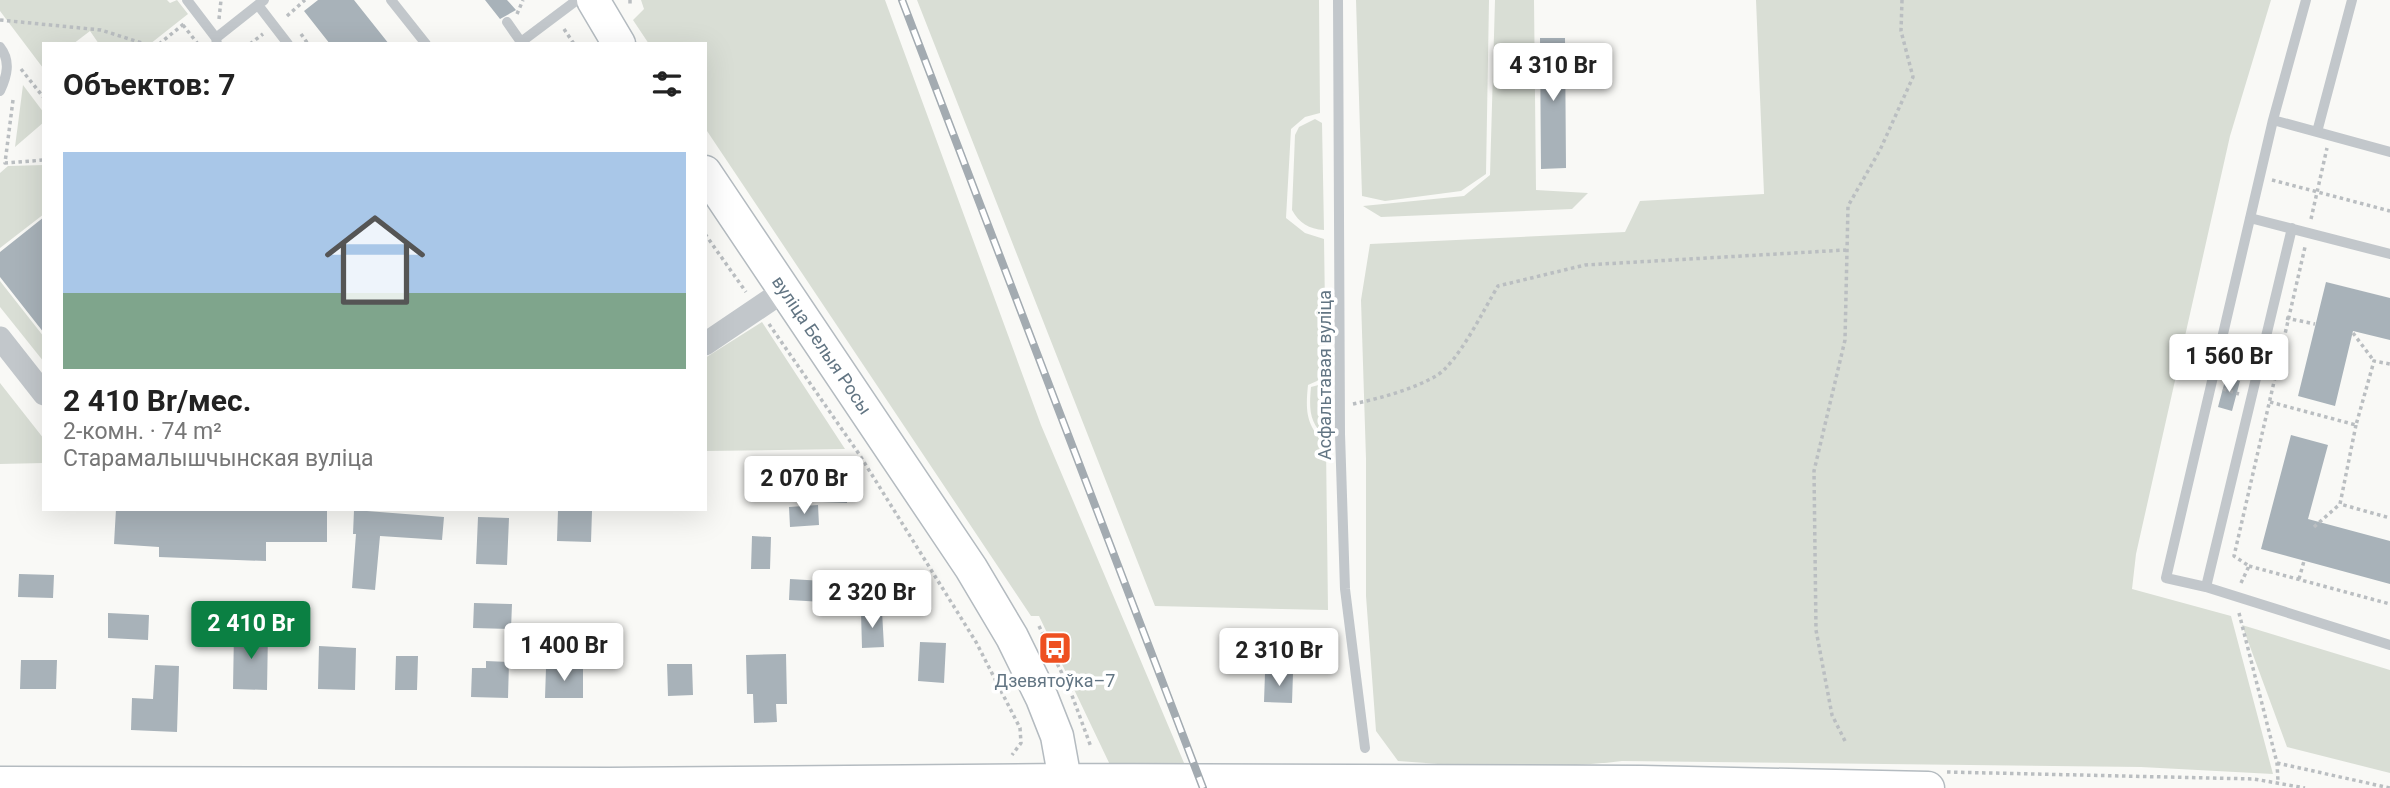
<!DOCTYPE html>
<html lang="ru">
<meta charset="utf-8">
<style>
:root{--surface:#fff;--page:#f6f6f6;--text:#222;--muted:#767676;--accent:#0b8043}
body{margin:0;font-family:Roboto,sans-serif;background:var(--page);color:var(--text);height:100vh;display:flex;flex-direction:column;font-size:26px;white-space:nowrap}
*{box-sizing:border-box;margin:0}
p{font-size:23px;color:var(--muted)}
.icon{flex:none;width:38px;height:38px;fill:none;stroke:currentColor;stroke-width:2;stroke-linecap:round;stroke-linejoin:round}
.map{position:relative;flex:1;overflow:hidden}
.side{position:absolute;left:42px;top:42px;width:665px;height:469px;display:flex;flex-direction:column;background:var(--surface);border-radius:0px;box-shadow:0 7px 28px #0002}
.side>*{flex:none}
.price{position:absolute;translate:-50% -60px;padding:0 16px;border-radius:7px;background:#fff;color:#222;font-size:23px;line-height:46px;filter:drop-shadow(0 2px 4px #0008)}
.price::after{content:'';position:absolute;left:50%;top:42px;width:21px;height:16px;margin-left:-10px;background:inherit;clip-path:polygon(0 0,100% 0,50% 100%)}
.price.selected{background:var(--accent);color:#fff}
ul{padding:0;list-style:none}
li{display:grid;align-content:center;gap:14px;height:371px;padding:0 21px}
li span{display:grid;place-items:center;height:217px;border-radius:0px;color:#555}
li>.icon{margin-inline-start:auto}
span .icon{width:126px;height:126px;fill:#fffc;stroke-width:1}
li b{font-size:30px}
h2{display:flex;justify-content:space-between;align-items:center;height:84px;padding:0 21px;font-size:30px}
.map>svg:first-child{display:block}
</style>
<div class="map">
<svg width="2390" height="788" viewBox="0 0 2390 788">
<rect width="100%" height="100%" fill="#f9f9f6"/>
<path fill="#d9ded5" d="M0,0H167L170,3L177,0L188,14L150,44H99L90,31L73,44H44L43,68L0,11Z
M641,0H885L1041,425L1187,770L1112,769L1039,616H1031L705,128V44H649L633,20L644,9Z
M917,0H1319L1320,113L1305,117L1291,129L1286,218L1305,233L1324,239L1326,377L1308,385C1305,414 1307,425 1326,446L1328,610L1155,606Z
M1356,0H1489L1486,174L1461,191L1385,201L1362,196Z
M1495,0H1534L1536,190L1588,193L1572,209L1381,217L1363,206L1464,196L1490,175Z
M1756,0H2271L2230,136L2136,554L2132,589L2231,616L2273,774L2141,767L1622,761C1548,770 1472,767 1398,761L1376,731L1366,596V459L1361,300L1370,244L1625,232L1640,201L1764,194Z
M23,85L44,113V122L15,147Z
M1315,119L1322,123L1324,230C1309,229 1299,223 1292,210L1295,135L1299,127Z
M44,165V214L0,248V173L8,166Z
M0,281L44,337V362L0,307Z
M762,322L845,449L705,451V358Z
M0,383L44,439V463L0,464Z
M1326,383L1329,403L1326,437C1309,423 1309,409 1311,387Z
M2242,625L2390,670V773L2287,747Z"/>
<path fill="#a8b2b9" d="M318,0H354L389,44H330L304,11Z
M485,0H507L516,10L500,19Z
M1540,38H1565L1566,168L1541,169Z
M44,217V333L0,277V252Z
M2326,282L2390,298V340L2353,331L2335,406L2298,396Z
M2226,377L2240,381L2232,411L2218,407Z
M2291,435L2328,445L2308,519L2390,541V584L2261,549Z
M824,477L848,479L847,503L822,502Z
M818,505L819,525L790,527L789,507Z
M116,509H327V542H266V561L159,557V547L114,544Z
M354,510L444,517L442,540L380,536L375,590L352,588L356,534H353Z
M558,510L592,511L591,542L557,541Z
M478,517L509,518L507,565L476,564Z
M752,536L771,537L770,569H751Z
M19,574L54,575L53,598L18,597Z
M790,579L824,581L823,602L789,600Z
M474,603L512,604L511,629L473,628Z
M882,611L884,647L862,648L861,612Z
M108,613L149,615L148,640L108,638Z
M234,631L268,632L267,690L233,689Z
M920,642L946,643L944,683L918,681Z
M319,646L356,648L355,690L318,689Z
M786,654L787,704H776L777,722L754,723L753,694H747L746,655Z
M396,656H418L417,690H395Z
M21,660H57L56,689H20Z
M486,661L509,662L508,698L471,697L472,668H486Z
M667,664H692L693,695L668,696Z
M155,665L179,666L177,732L131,730L132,698L153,699Z
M546,668H583V698H545Z
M1265,673H1293L1292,703L1264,702Z"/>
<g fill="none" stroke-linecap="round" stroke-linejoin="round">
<defs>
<path id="secondary" d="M593,0L619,44
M705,172L971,568L1012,637L1042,698L1057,736L1065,780
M0,783L609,784L1065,780L1642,782L1928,788"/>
</defs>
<use href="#secondary" stroke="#b4bbc0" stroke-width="35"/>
<path stroke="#babec1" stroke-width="3.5" stroke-dasharray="3.5 3.5" stroke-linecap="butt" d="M630,0V6
M517,14L523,0
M287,16L305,0
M219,19L221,0
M0,20L101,30L145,44
M183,25L198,44
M564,29L574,44
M301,34L308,44
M159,44L185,23
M250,44L263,34
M21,69L44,98
M13,100L5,163L44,160
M2272,180L2390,211
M2311,219L2327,148
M705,234L746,292
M2286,318L2315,324
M769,324L859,454L976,642L1020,728L1021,743L1012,755
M2353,333L2374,361
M2223,389L2239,394
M2270,402L2356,425L2374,361L2390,364
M1353,404C1381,398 1411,390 1436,376C1458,363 1484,309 1498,286L1585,265L1846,250
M2356,425L2340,504L2390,518
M2314,527L2340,504
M2249,566L2390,604
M2299,579L2304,561
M2241,583L2249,566L2234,556L2305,247
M2239,613L2277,763L2278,781
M1039,626L1070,690L1091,747
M1845,741L1832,715L1816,630L1814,471L1845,340L1848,206L1880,150L1913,77L1901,31L1902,0
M2277,763L2390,788
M1947,772L2254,779L2305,788"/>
<path stroke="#c2c7cb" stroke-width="10" d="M187,0L216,38
M391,0L426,44
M1338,0L1340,434L1345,589L1365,748
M2306,0L2273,120L2166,578L2206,587L2390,645
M258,5L288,44
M507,22L521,42L577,0
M217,44L216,38L264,0
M0,47C11,61 7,76 0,91
M2273,120L2390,152
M2317,132L2352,0
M2250,218L2390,254
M2206,587L2292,228"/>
<path stroke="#c2c7cb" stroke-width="23" d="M0,338L44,394
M705,344L785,290"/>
<use href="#secondary" stroke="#fff" stroke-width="32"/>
<defs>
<path id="rail" d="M902,0L1203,788"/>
</defs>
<use href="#rail" stroke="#a3abb1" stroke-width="8"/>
<use href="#rail" stroke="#fff" stroke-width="5" stroke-dasharray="16" stroke-linecap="butt"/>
</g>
<defs>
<symbol id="bus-square" viewBox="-11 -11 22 22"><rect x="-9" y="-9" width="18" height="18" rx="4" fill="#ee5021" stroke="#fff"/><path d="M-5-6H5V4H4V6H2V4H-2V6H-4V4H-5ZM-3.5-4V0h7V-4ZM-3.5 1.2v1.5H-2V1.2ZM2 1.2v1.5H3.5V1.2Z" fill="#fff"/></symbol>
</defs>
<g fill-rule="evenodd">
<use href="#bus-square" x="1036" y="629" width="38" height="38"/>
</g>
<g text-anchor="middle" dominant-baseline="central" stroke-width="7" stroke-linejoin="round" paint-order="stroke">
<g font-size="18" fill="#627583" stroke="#fff">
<text transform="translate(822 345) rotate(56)">вуліца Белыя Росы</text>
<text transform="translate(1324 375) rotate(-90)">Асфальтавая вуліца</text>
</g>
<g font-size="18" fill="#627583" stroke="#fff">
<text x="1055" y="680">Дзевятоўка–7</text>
</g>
</g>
</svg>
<b class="price" style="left:1553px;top:103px">4 310 Br</b>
<b class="price" style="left:2229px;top:394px">1 560 Br</b>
<b class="price" style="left:804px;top:516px">2 070 Br</b>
<b class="price" style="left:872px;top:630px">2 320 Br</b>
<b class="price selected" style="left:251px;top:661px">2 410 Br</b>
<b class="price" style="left:564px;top:683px">1 400 Br</b>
<b class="price" style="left:1279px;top:688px">2 310 Br</b>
<section class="side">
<h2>Объектов: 7<svg class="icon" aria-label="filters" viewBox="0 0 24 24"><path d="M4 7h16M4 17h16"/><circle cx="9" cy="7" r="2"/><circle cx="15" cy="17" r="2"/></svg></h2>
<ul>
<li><span style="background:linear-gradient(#a9c7e8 65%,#7fa58c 0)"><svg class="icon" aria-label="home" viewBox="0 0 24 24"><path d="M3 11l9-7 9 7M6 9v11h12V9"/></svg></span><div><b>2 410 Br/мес.</b><p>2-комн. · 74 m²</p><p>Старамалышчынская вуліца</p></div></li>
</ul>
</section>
</div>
